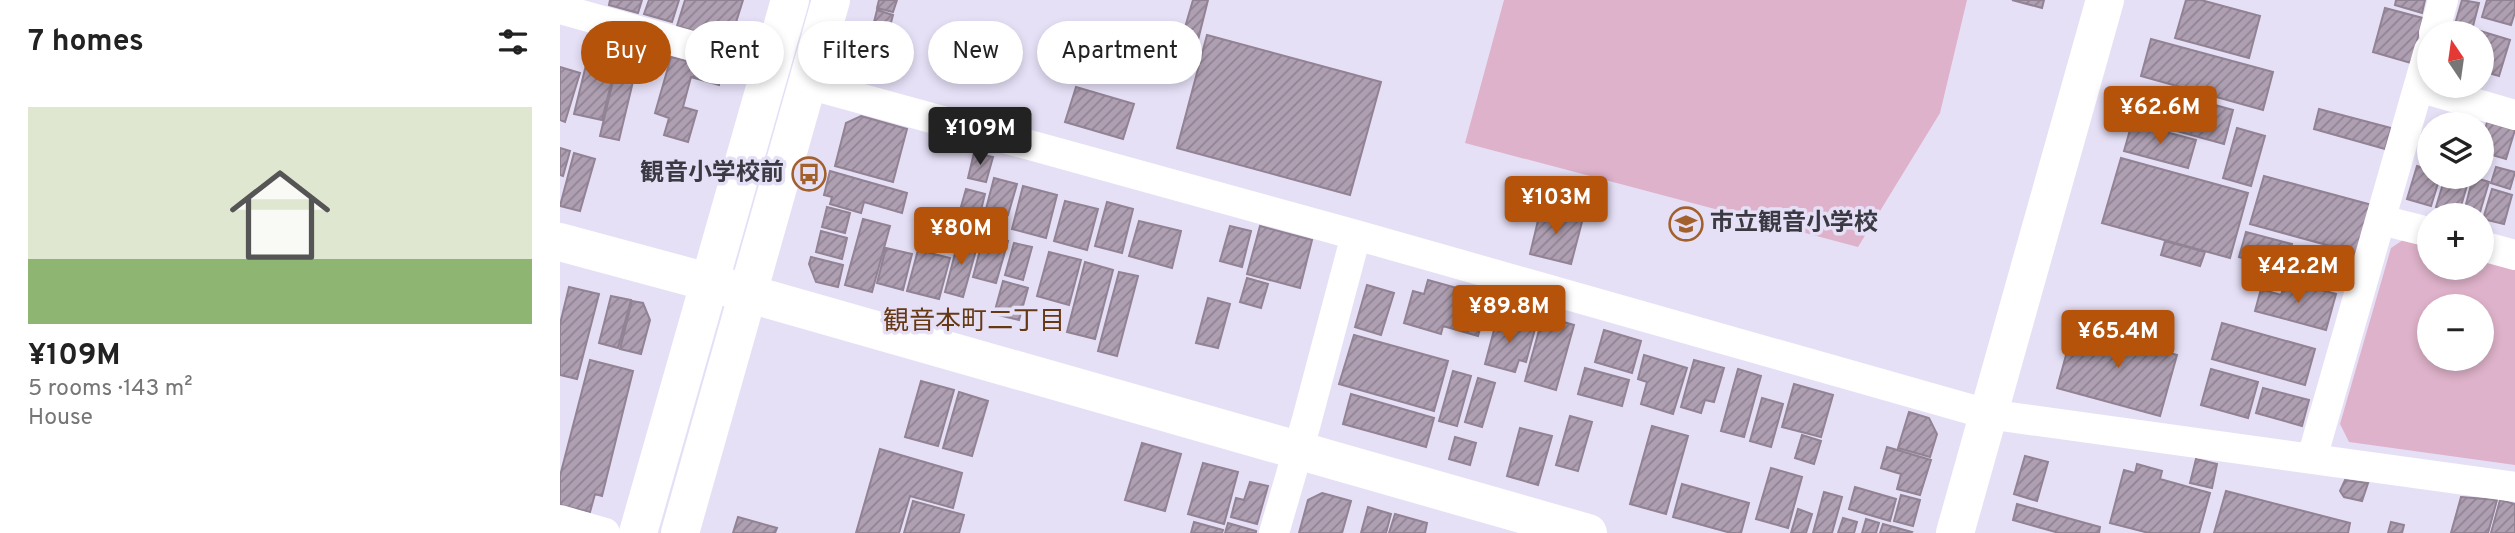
<!DOCTYPE html>
<meta charset="utf-8">
<style>
:root{--surface:#fff;--page:#f2f2f2;--text:#222;--muted:#767676;--line:#e0e0e0;--accent:#b45309}
body{margin:0;font-family:Overpass,"Noto Sans JP",sans-serif;background:var(--page);color:var(--text);height:100vh;display:flex;flex-direction:column;font-size:26px;white-space:nowrap}
*{box-sizing:border-box;margin:0}
p{font-size:23px;color:var(--muted)}
.icon{flex:none;width:38px;height:38px;fill:none;stroke:currentColor;stroke-width:2;stroke-linecap:round;stroke-linejoin:round}
.map{position:relative;flex:1;overflow:hidden}
.side{display:flex;flex-direction:column;background:var(--surface);width:560px}
.side>*{flex:none}
.banner{position:absolute;left:21px;top:21px;width:665px;height:63px;display:flex;gap:14px}
.needle{width:46px;rotate:347deg}
.fabs{position:absolute;left:1857px;top:21px;display:grid;gap:14px}
.fabs a{display:grid;place-items:center;width:77px;height:77px;border-radius:50%;background:var(--surface);box-shadow:0 4px 10px #0003;font-size:35px}
.price{position:absolute;translate:-50% -60px;padding:0 16px;border-radius:7px;background:var(--accent);color:#fff;font-size:23px;line-height:46px;filter:drop-shadow(0 2px 4px #0008)}
.price::after{content:'';position:absolute;left:50%;top:42px;width:21px;height:16px;margin-left:-10px;background:inherit;clip-path:polygon(0 0,100% 0,50% 100%)}
.price.current{background:#222;color:#fff}
ul{padding:0;list-style:none}
li{display:grid;align-content:center;gap:14px;height:371px;padding:0 28px}
li+li{border-top:2px solid var(--line)}
li span{display:grid;place-items:center;height:217px;border-radius:0px;color:#555}
li>.icon{margin-inline-start:auto}
span .icon{width:126px;height:126px;fill:#fffc;stroke-width:1}
li b{font-size:30px}
h2{display:flex;justify-content:space-between;align-items:center;height:84px;padding:0 28px;font-size:30px}
.pill{padding:0 24px;border-radius:32px;background:var(--surface);box-shadow:0 4px 10px #0003;font-size:24px;line-height:63px}
.pill.current{background:var(--accent);color:#fff}
main{display:flex;flex:1;min-height:0}
.map>svg:first-child{display:block}
</style>
<main>
<section class="side">
<h2>7 homes<svg class="icon" aria-label="filters" viewBox="0 0 24 24"><path d="M4 7h16M4 17h16"/><circle cx="9" cy="7" r="2"/><circle cx="15" cy="17" r="2"/></svg></h2>
<ul>
<li><span style="background:linear-gradient(#dfe7d0 70%,#8fb573 0)"><svg class="icon" aria-label="home" viewBox="0 0 24 24"><path d="M3 11l9-7 9 7M6 9v11h12V9"/></svg></span><div><b>¥109M</b><p>5 rooms · 143 m²</p><p>House</p></div></li>
</ul>
</section>
<div class="map">
<svg width="1955" height="533" viewBox="0 0 1955 533">
<defs>
<pattern id="building-hatch" width="6" height="6" patternUnits="userSpaceOnUse" patternTransform="scale(1.75)"><rect width="6" height="6" fill="#af9fb2"/><path d="M-1 1l2-2M0 6l6-6M5 7l2-2" fill="none" stroke="#908392"/></pattern>
</defs>
<rect width="100%" height="100%" fill="#e6e0f7"/>
<path fill="#deb2ca" fill-rule="evenodd" d="M944,0H1407L1380,113L1298,247L905,143Z
M1849,236L1869,241V268H1922V256L1955,266V465L1789,442L1780,424L1831,248ZM1869,306H1922V359H1869Z"/>
<path fill="url(#building-hatch)" stroke="#918294" stroke-width="2" d="M50,0H82L78,13L49,5Z
M89,0H119L112,22L84,14Z
M125,0H183L172,35L162,39L117,26Z
M319,0H337L333,12L317,8Z
M633,0H648L635,52L619,48Z
M1452,0H1484L1482,8Z
M1626,0H1641L1700,16L1689,58L1615,38Z
M1836,0H1865L1862,13L1835,5Z
M1902,0L1919,3L1912,30L1895,24Z
M1927,0H1955V12L1951,25L1922,17Z
M1825,8L1863,18L1851,63L1813,52Z
M317,10L333,15L328,34L312,30Z
M1917,30L1950,40L1939,76L1922,71V33H1916Z
M311,31L326,36L321,57L305,53Z
M647,35L821,82L790,195L617,148Z
M1591,39L1713,72L1703,110L1581,76Z
M303,55L320,59L314,81L306,80L299,69Z
M111,57L157,69L160,77L159,85L131,77L123,107L137,111L128,142L104,135L109,118L95,113Z
M57,64L76,69L59,140L40,136Z
M26,65L54,72L42,120L14,114Z
M0,67L20,73L5,122L0,120Z
M516,87L574,104L563,139L505,122Z
M1604,91L1673,110L1664,144L1595,125Z
M1759,109L1831,128L1825,149L1754,129Z
M301,116L347,129L333,182L275,166L286,123Z
M1927,122L1955,130L1946,159L1922,152V142Z
M1572,123L1636,140L1628,168L1564,151Z
M1677,128L1705,136L1691,186L1663,178Z
M0,148L10,151L3,176L0,175Z
M14,153L35,159L20,211L0,206Z
M414,153L433,157L426,182L408,178Z
M1561,158L1688,193L1670,258L1542,223Z
M1857,166L1869,170V177H1880L1871,206L1847,199Z
M1936,167L1955,172L1950,189L1931,183Z
M270,171L347,193L342,213L304,202L301,213L270,204L272,197L264,195Z
M1704,176L1812,205L1796,264L1771,257L1774,247L1690,224Z
M1885,177L1908,182L1899,213L1876,207Z
M1913,177L1929,182L1920,212L1905,208Z
M434,178L457,184L448,215L426,209Z
M463,186L497,195L486,238L452,229Z
M406,189L425,194L417,226L397,221Z
M1932,189L1952,195L1944,224L1923,219Z
M505,201L538,209L527,250L494,241Z
M547,202L573,209L562,253L535,246Z
M267,207L290,213L285,233L262,227Z
M981,208L1023,218L1011,264L970,254Z
M303,219L330,226L312,292L285,285Z
M368,221L387,225L380,251L361,247Z
M579,221L621,231L612,268L569,256Z
M670,226L691,231L682,267L660,261Z
M700,226L752,240L740,288L687,274Z
M261,231L287,238L282,259L256,252Z
M1686,232L1732,244L1725,270L1679,257Z
M424,235L448,241L436,283L413,277Z
M399,238L418,243L403,297L385,292Z
M1605,241L1645,252L1640,266L1601,255Z
M454,243L472,247L463,280L445,275Z
M326,248L352,254L343,290L317,283Z
M1738,248L1784,261L1778,283L1731,270Z
M358,250L390,258L379,299L347,291Z
M489,252L521,260L509,305L477,296Z
M251,257L283,265L278,287L256,282L249,264Z
M525,262L553,270L535,339L507,332Z
M559,272L578,276L557,356L538,351Z
M687,278L708,284L701,308L680,302Z
M868,280L929,297L918,336L883,326L881,334L844,323L853,291L864,294Z
M1726,280L1776,294L1766,330L1695,311L1701,289L1721,295Z
M443,281L468,288L459,320L434,314Z
M807,285L834,293L821,335L795,327Z
M9,287L39,294L17,379L0,375V324Z
M51,296L71,300L58,348L39,343Z
M648,298L670,304L658,348L636,343Z
M72,301L83,303L90,320L81,354L60,349Z
M983,316L1014,325L996,390L965,381Z
M937,319L975,329L966,362L959,360L955,372L925,364Z
M1662,323L1755,349L1745,385L1652,359Z
M1514,326L1560,339L1564,326L1588,332L1584,346L1617,355L1600,416L1497,388Z
M1044,330L1081,341L1072,373L1035,362Z
M794,335L888,361L874,411L779,384Z
M1084,355L1127,368L1113,414L1081,404L1087,382L1078,379Z
M30,360L73,371L42,496L35,494L30,512L0,505V476Z
M1134,360L1164,368L1154,402L1145,400L1141,413L1121,407Z
M1025,368L1069,380L1062,406L1018,394Z
M1178,369L1201,376L1184,437L1161,431Z
M1651,369L1698,382L1688,418L1641,405Z
M893,371L911,376L897,426L879,421Z
M918,378L935,383L922,427L905,422Z
M361,381L394,390L378,446L345,437Z
M1234,384L1273,395L1261,437L1222,427Z
M1703,388L1749,400L1742,426L1696,413Z
M399,392L428,401L412,456L383,448Z
M791,394L874,418L866,447L783,424Z
M1202,398L1223,404L1211,447L1190,441Z
M1349,412L1369,418L1377,434L1370,457L1338,448Z
M1010,416L1032,422L1018,471L996,465Z
M1092,426L1128,436L1106,514L1070,504Z
M960,428L992,436L978,485L947,476Z
M1242,435L1261,441L1254,464L1235,458Z
M895,437L916,443L910,465L889,459Z
M582,443L621,454L605,511L565,500Z
M1327,447L1371,460L1360,495L1337,489L1341,474L1321,468Z
M320,449L402,473L393,508L350,496L339,533H296Z
M1465,456L1488,462L1477,501L1454,494Z
M1636,459L1657,464L1652,488L1630,483Z
M643,463L678,472L664,524L628,514Z
M1577,464L1602,471L1600,479L1650,493L1639,533H1589L1550,523L1564,470L1575,473Z
M1211,468L1242,477L1228,528L1196,519Z
M1785,480L1808,483L1802,501L1784,497L1780,491Z
M690,482L708,486L697,524L671,517L676,498L684,500Z
M1122,484L1189,503L1181,533H1171L1113,517Z
M1295,487L1336,499L1330,521L1289,509Z
M1666,491L1790,523L1788,533H1654Z
M1264,492L1282,497L1272,533H1253Z
M762,493L791,501L782,533H739L748,500Z
M1341,495L1360,500L1353,526L1334,521Z
M1901,497L1937,500L1928,533H1891Z
M1940,500L1955,504V533H1931Z
M353,501L404,515L399,533H344Z
M1457,504L1540,527L1539,533H1499L1453,520Z
M808,507L831,514L826,533H801Z
M1238,509L1252,514L1246,533H1231Z
M835,514L867,523L865,533H829Z
M178,517L217,528L215,533H173Z
M1283,518L1297,522L1294,533H1278Z
M1306,519L1319,523L1316,533H1302Z
M634,522L663,530L662,533H631Z
M1831,522L1844,525L1842,533H1828Z
M668,523L696,531V533H665Z
M1323,524L1352,532L1351,533H1320Z"/>
<g fill="none" stroke-linecap="round" stroke-linejoin="round">
<path stroke="#fff" stroke-width="30" d="M0,9L211,68
M1874,33L1883,0
M248,84L796,235L1427,414L1955,487
M1859,87L1955,115
M1821,220L1869,232
M1922,246L1955,255
M1752,458L1869,50
M0,520L45,533
M714,533L746,423L796,235"/>
<path stroke="#fff" stroke-width="38" d="M0,242L148,282L1028,533
M78,533L230,0
M120,533L271,0
M1395,533L1545,0"/>
</g>
<defs>
<symbol id="bus-ring" viewBox="-11 -11 22 22"><circle r="9.5" fill="#e6e0f7" stroke="#a2602d" stroke-width="1.5"/><path d="M-5-6H5V4H4V6H2V4H-2V6H-4V4H-5ZM-3.5-4V0h7V-4ZM-3.5 1.2v1.5H-2V1.2ZM2 1.2v1.5H3.5V1.2Z" fill="#a2602d"/></symbol>
<symbol id="school-ring" viewBox="-11 -11 22 22"><circle r="9.5" fill="#e6e0f7" stroke="#a2602d" stroke-width="1.5"/><path d="M0-5L7-2L0 1L-7-2ZM-4 1L0 2.5L4 1V4Q0 6-4 4Z" fill="#a2602d"/></symbol>
</defs>
<g fill-rule="evenodd">
<use href="#bus-ring" x="230" y="155" width="38" height="38"/>
<use href="#school-ring" x="1107" y="205" width="38" height="38"/>
</g>
<g text-anchor="middle" dominant-baseline="central" stroke-width="7" stroke-linejoin="round" paint-order="stroke">
<g font-size="24" font-weight="bold" fill="#3b3942" stroke="#e6e0f7" text-anchor="end">
<text x="224" y="174">観音小学校前</text>
<text x="1150" y="224" text-anchor="start">市立観音小学校</text>
</g>
<g font-size="26" fill="#663915" stroke="#e6e0f7">
<text x="414" y="322">観音本町二丁目</text>
</g>
</g>
</svg>
<div class="fabs">
<a><svg class="needle" viewBox="-14 -14 28 28"><path d="M0-13l5 13h-10z" fill="#e53935"/><path d="M0 13l5-13h-10z" fill="#767676"/></svg></a>
<a><svg class="icon" aria-label="layers" viewBox="0 0 24 24"><path d="M12 4l9 5-9 5-9-5zM3 14l9 5 9-5"/></svg></a>
<a>+</a>
<a>−</a>
</div>
<b class="price" style="left:1600px;top:146px">¥62.6M</b>
<b class="price current" style="left:420px;top:167px">¥109M</b>
<b class="price" style="left:996px;top:236px">¥103M</b>
<b class="price" style="left:401px;top:267px">¥80M</b>
<b class="price" style="left:1738px;top:305px">¥42.2M</b>
<b class="price" style="left:949px;top:345px">¥89.8M</b>
<b class="price" style="left:1558px;top:370px">¥65.4M</b>
<div class="banner">
<a class="pill current">Buy</a>
<a class="pill">Rent</a>
<a class="pill">Filters</a>
<a class="pill">New</a>
<a class="pill">Apartment</a>
</div>
</div>
</main>
